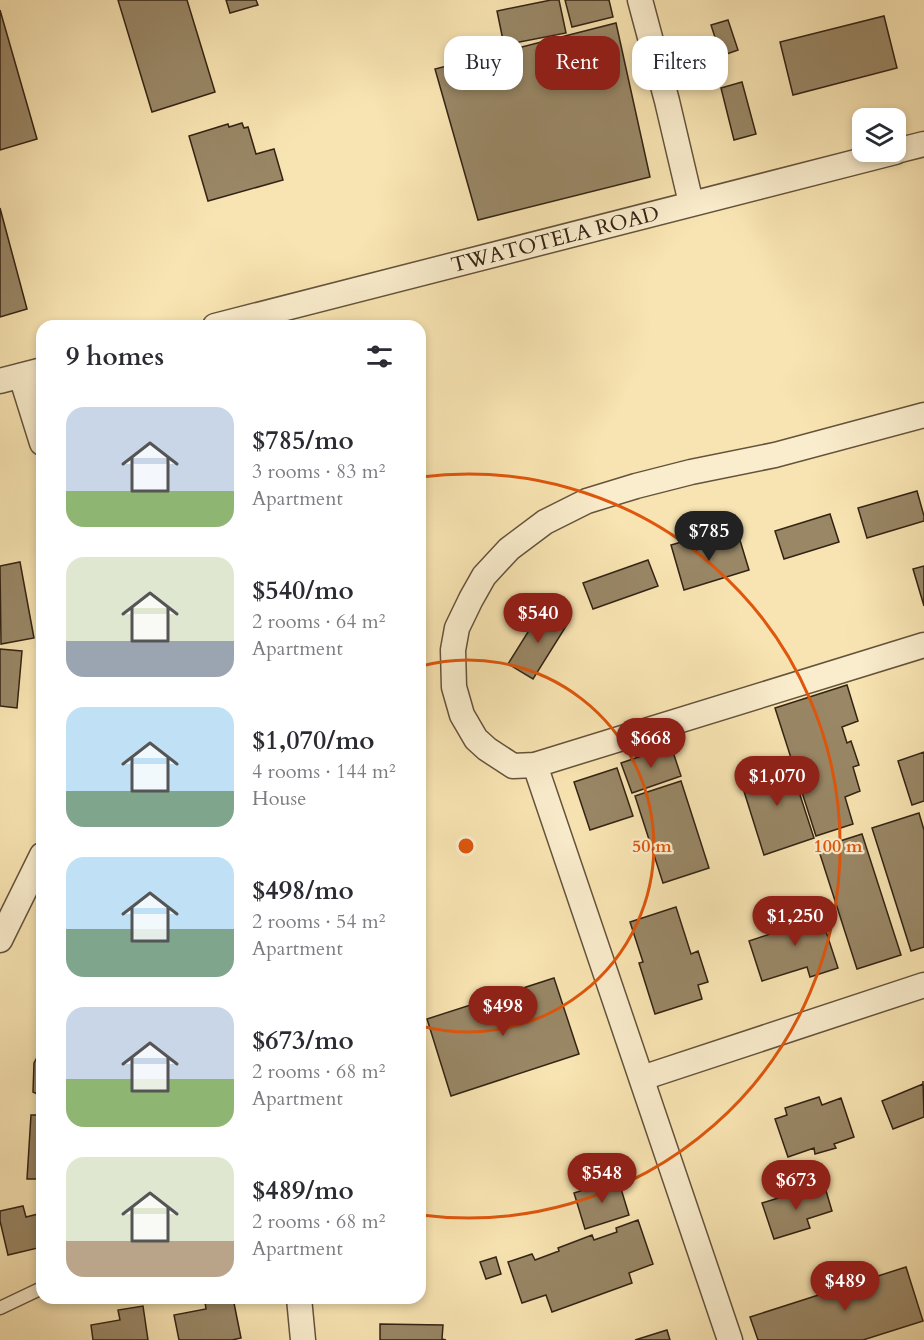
<!DOCTYPE html>
<meta charset="utf-8">
<style>
:root{--surface:#fff;--page:#f7f7f7;--text:#2b2b33;--muted:#7c7c81;--accent:#8f2418}
body{margin:0;font-family:Cardo,serif;background:var(--page);color:var(--text);height:100vh;display:flex;flex-direction:column;font-size:22px;white-space:nowrap}
*{box-sizing:border-box;margin:0}
p{font-size:20px;color:var(--muted)}
.icon{flex:none;width:33px;height:33px;fill:none;stroke:currentColor;stroke-width:2;stroke-linecap:round;stroke-linejoin:round}
.map{position:relative;flex:1;overflow:hidden}
.details{position:absolute;left:36px;top:320px;width:390px;height:984px;display:flex;flex-direction:column;background:var(--surface);border-radius:18px;box-shadow:0 3px 9px #0003}
.details>*{flex:none}
.banner{position:absolute;left:444px;top:36px;width:390px;height:54px;display:flex;gap:12px}
.controls{position:absolute;left:852px;top:108px;display:grid;gap:12px}
.controls a{display:grid;place-items:center;width:54px;height:54px;border-radius:12px;background:var(--surface);box-shadow:0 3px 9px #0003;font-size:30px}
.price{position:absolute;translate:-50% -51px;padding:0 14px;border-radius:21px;background:var(--accent);color:#fff;font-size:20px;line-height:39px;filter:drop-shadow(0 2px 3px #0008)}
.price::after{content:'';position:absolute;left:50%;top:36px;width:18px;height:14px;margin-left:-9px;background:inherit;clip-path:polygon(0 0,100% 0,50% 100%)}
.price.on{background:#222;color:#fff}
ul{padding:0;list-style:none}
li{display:flex;align-items:center;gap:18px;height:150px;padding:0 30px}
li span{display:grid;place-items:center;flex:none;width:168px;height:120px;border-radius:18px;color:#555}
li>.icon{margin-inline-start:auto}
span .icon{width:72px;height:72px;fill:#fffc;stroke-width:1}
li b{font-size:26px}
h2{display:flex;justify-content:space-between;align-items:center;height:72px;padding:0 30px;font-size:26px}
.tag{padding:0 21px;border-radius:18px;background:var(--surface);box-shadow:0 3px 9px #0003;font-size:21px;line-height:54px}
.tag.on{background:var(--accent);color:#fff}
.map>svg:first-child{display:block}
</style>
<div class="map">
<svg width="924" height="1340" viewBox="0 0 924 1340">
<rect width="100%" height="100%" fill="#f8e4b2"/>
<filter id="stains"><feTurbulence type="fractalNoise" baseFrequency=".00333" numOctaves="4"/><feColorMatrix values="0 0 0 0 .2 0 0 0 0 .09 0 0 0 0 .02 0 0 0 .5 -.17"/></filter>
<radialGradient id="worn" r=".72"><stop offset=".6" stop-color="#630" stop-opacity="0"/><stop offset="1" stop-color="#630" stop-opacity=".3"/></radialGradient>
<path fill="#998766" stroke="#332314" stroke-width="1.5" d="M118,0H187L215,92L152,112Z
M226,0H256L258,5L230,13Z
M551,0H559L566,33L504,45L497,11Z
M565,0H609L613,17L572,27Z
M0,10L37,139L0,150Z
M884,16L897,68L793,95L780,42Z
M728,20L738,50L721,56L711,25Z
M616,23L650,177L478,220L435,69Z
M742,82L756,134L734,140L721,88Z
M242,123L244,128L248,127L256,154L274,149L283,180L208,201L189,136L228,124L229,127Z
M0,208L27,309L0,317Z
M917,491L924,516V521L867,538L858,508Z
M830,514L839,542L784,559L775,531Z
M739,537L749,570L684,590L671,545L692,539L696,550Z
M648,560L658,586L593,609L583,583Z
M20,562L34,638L1,644L0,566Z
M924,566V606L913,569Z
M543,608L568,623L533,679L508,664Z
M0,649L22,651L17,708L0,706Z
M847,685L858,721L842,727L847,743L851,741L859,765L853,767L860,791L845,797L853,824L816,836L775,708Z
M671,746L681,776L632,793L621,763Z
M924,752V801L912,805L898,761Z
M788,758L814,838L764,855L742,785L751,782L748,771Z
M617,768L633,816L590,830L574,782Z
M681,781L709,868L663,883L635,796Z
M919,813L924,830V947L911,951L872,828Z
M862,834L901,955L857,969L818,848Z
M676,907L691,954L698,951L708,982L698,985L702,999L655,1014L639,963L643,962L630,922Z
M818,907L838,968L810,977L807,967L762,981L749,941L782,930L779,919Z
M554,978L579,1054L451,1096L427,1019Z
M42,1048V1096L33,1092L34,1063Z
M923,1081L924,1117L893,1129L882,1101L923,1084Z
M819,1097L822,1105L841,1098L854,1137L834,1144L836,1148L815,1154L814,1148L788,1157L775,1119L787,1115L785,1108Z
M31,1115H42V1179H27Z
M618,1179L629,1215L585,1229L574,1193Z
M824,1184L832,1211L807,1219L810,1228L774,1239L762,1203Z
M23,1206L26,1217L42,1213V1247L8,1255L0,1221V1211Z
M638,1220L653,1264L629,1273L632,1283L552,1312L546,1295L522,1303L508,1262L532,1254L535,1260L559,1251L558,1248L592,1235L594,1240L617,1232L616,1228Z
M496,1257L501,1274L486,1279L480,1262Z
M906,1267L923,1321L863,1340H758L750,1317Z
M226,1298H233L241,1338L232,1340H179L174,1315L206,1309L205,1302Z
M143,1306L148,1340H93L91,1325L120,1320L118,1310Z
M380,1324L443,1325L442,1339L446,1340H380Z
M667,1330L670,1340H635Z"/>
<g fill="none" stroke-linecap="round" stroke-linejoin="round">
<defs>
<path id="service" d="M0,1308L42,1288"/>
<g id="minor">
<path d="M640,0L667,101L691,203"/>
<path d="M896,151L924,144"/>
<path id="s1" d="M215,326L895,152"/>
<path d="M21,376L42,443"/>
<path d="M0,381L42,370"/>
<path d="M924,415L775,455L691,472L636,486L587,501L545,522L509,549L484,576L471,599L457,628L453,650L454,687L462,715L476,739L487,749L513,766L535,765L924,645"/>
<path d="M535,765L730,1340"/>
<path d="M0,940L42,855"/>
<path d="M642,1078L924,985"/>
<path d="M299,1298L303,1340"/>
</g>
</defs>
<use href="#service" stroke="#64533c" stroke-width="15"/>
<use href="#minor" stroke="#64533c" stroke-width="27"/>
<use href="#service" stroke="#faedcd" stroke-width="12"/>
<use href="#minor" stroke="#faedcd" stroke-width="24"/>
</g>
<g fill="none" stroke="#df560c" stroke-width="3">
<path d="M421 666A186 186 0 1 1 421 1026"/>
<path d="M421 477A372 372 0 1 1 421 1215"/>
</g>
<g text-anchor="middle" dominant-baseline="central" stroke-width="4.5" stroke-linejoin="round" paint-order="stroke">
<g font-size="21" fill="#332314" stroke="#faedcd">
<text stroke="none"><textPath href="#s1" startOffset="351">TWATOTELA ROAD</textPath></text>
</g>
</g>
<circle cx="466" cy="846" r="9" fill="#df560c" stroke="#faedcd" stroke-width="3"/>
<g font-size="18" text-anchor="middle" font-weight="bold" fill="#df560c" stroke="#faedcd" stroke-width="4.5" stroke-linejoin="round" paint-order="stroke">
<text x="652" y="852">50 m</text>
<text x="838" y="852">100 m</text>
</g>
<rect width="100%" height="100%" filter="url(#stains)"/>
<rect width="100%" height="100%" fill="url(#worn)"/>
</svg>
<div class="controls">
<a><svg class="icon" aria-label="layers" viewBox="0 0 24 24"><path d="M12 4l9 5-9 5-9-5zM3 14l9 5 9-5"/></svg></a>
</div>
<b class="price on" style="left:709px;top:562px">$785</b>
<b class="price" style="left:538px;top:644px">$540</b>
<b class="price" style="left:651px;top:769px">$668</b>
<b class="price" style="left:777px;top:807px">$1,070</b>
<b class="price" style="left:795px;top:947px">$1,250</b>
<b class="price" style="left:503px;top:1037px">$498</b>
<b class="price" style="left:602px;top:1204px">$548</b>
<b class="price" style="left:796px;top:1211px">$673</b>
<b class="price" style="left:845px;top:1312px">$489</b>
<div class="banner">
<a class="tag">Buy</a>
<a class="tag on">Rent</a>
<a class="tag">Filters</a>
</div>
<section class="details">
<h2>9 homes<svg class="icon" aria-label="filters" viewBox="0 0 24 24"><path d="M4 7h16M4 17h16"/><circle cx="9" cy="7" r="2"/><circle cx="15" cy="17" r="2"/></svg></h2>
<ul>
<li><span style="background:linear-gradient(#c9d6e8 70%,#8fb573 0)"><svg class="icon" aria-label="home" viewBox="0 0 24 24"><path d="M3 11l9-7 9 7M6 9v11h12V9"/></svg></span><div><b>$785/mo</b><p>3 rooms · 83 m²</p><p>Apartment</p></div></li>
<li><span style="background:linear-gradient(#dfe7d0 70%,#9aa5b1 0)"><svg class="icon" aria-label="home" viewBox="0 0 24 24"><path d="M3 11l9-7 9 7M6 9v11h12V9"/></svg></span><div><b>$540/mo</b><p>2 rooms · 64 m²</p><p>Apartment</p></div></li>
<li><span style="background:linear-gradient(#bfe0f5 70%,#7fa58c 0)"><svg class="icon" aria-label="home" viewBox="0 0 24 24"><path d="M3 11l9-7 9 7M6 9v11h12V9"/></svg></span><div><b>$1,070/mo</b><p>4 rooms · 144 m²</p><p>House</p></div></li>
<li><span style="background:linear-gradient(#bfe0f5 60%,#7fa58c 0)"><svg class="icon" aria-label="home" viewBox="0 0 24 24"><path d="M3 11l9-7 9 7M6 9v11h12V9"/></svg></span><div><b>$498/mo</b><p>2 rooms · 54 m²</p><p>Apartment</p></div></li>
<li><span style="background:linear-gradient(#c9d6e8 60%,#8fb573 0)"><svg class="icon" aria-label="home" viewBox="0 0 24 24"><path d="M3 11l9-7 9 7M6 9v11h12V9"/></svg></span><div><b>$673/mo</b><p>2 rooms · 68 m²</p><p>Apartment</p></div></li>
<li><span style="background:linear-gradient(#dfe7d0 70%,#b9a48a 0)"><svg class="icon" aria-label="home" viewBox="0 0 24 24"><path d="M3 11l9-7 9 7M6 9v11h12V9"/></svg></span><div><b>$489/mo</b><p>2 rooms · 68 m²</p><p>Apartment</p></div></li>
</ul>
</section>
</div>
